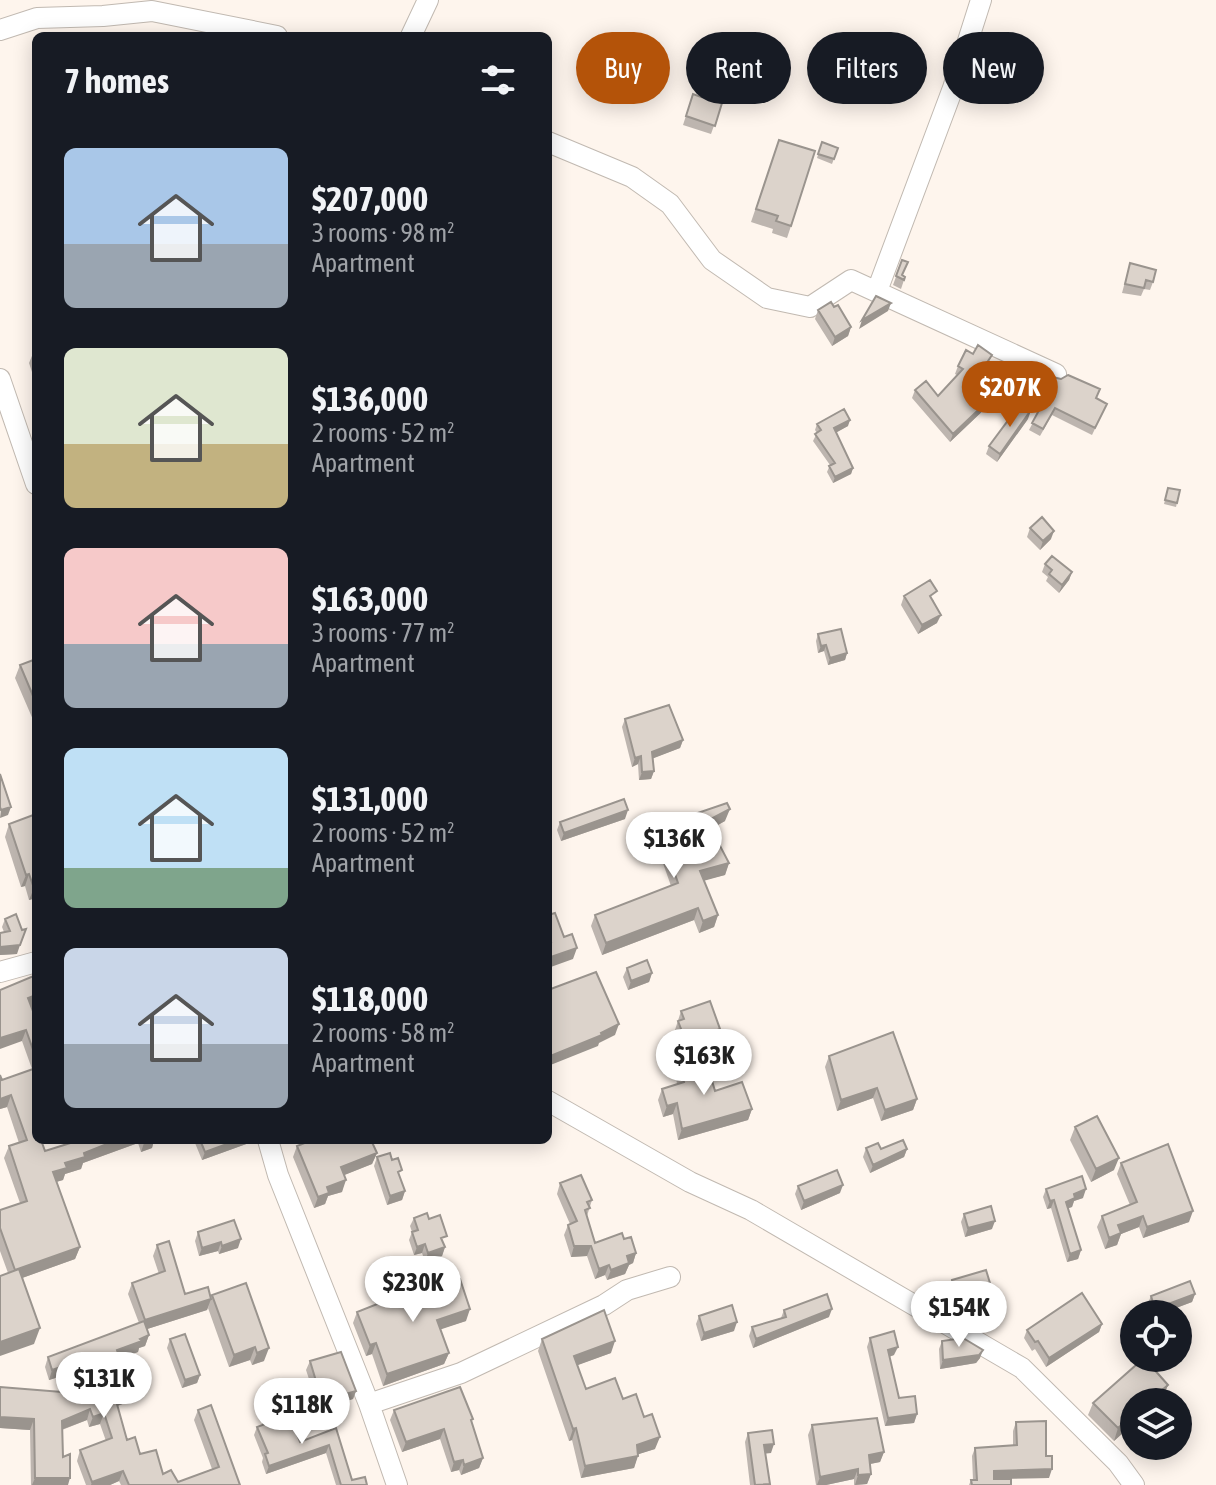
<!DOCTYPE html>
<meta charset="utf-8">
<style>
:root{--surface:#171b24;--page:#242831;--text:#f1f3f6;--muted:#9ea1a6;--accent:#b45309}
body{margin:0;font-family:"Asap Condensed",sans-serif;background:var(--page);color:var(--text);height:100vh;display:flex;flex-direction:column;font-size:30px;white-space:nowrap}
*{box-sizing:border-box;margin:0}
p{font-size:26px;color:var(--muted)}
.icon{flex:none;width:44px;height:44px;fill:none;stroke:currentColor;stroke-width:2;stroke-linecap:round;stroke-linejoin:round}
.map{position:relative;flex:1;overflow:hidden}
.drawer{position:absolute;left:32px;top:32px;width:520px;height:1112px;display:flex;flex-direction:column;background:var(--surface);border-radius:12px;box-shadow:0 4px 20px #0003}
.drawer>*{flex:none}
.guide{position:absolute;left:576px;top:32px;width:520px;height:72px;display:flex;gap:16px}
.tools{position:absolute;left:1120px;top:1300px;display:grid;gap:16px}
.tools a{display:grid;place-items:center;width:72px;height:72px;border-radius:50%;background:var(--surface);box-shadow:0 4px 20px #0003;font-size:40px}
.price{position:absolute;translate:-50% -68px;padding:0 18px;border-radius:28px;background:#fff;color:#222;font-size:26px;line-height:52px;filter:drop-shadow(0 2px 4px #0008)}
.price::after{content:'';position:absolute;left:50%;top:48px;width:24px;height:18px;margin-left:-12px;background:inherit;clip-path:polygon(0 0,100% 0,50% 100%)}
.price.selected{background:var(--accent);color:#fff}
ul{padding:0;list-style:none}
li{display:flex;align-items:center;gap:24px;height:200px;padding:0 32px}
li span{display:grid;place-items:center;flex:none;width:224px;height:160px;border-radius:12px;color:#555}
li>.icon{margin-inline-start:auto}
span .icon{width:96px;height:96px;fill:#fffc;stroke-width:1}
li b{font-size:34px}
h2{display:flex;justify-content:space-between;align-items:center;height:96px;padding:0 32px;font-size:34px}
.chip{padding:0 28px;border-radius:36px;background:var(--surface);box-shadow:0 4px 20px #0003;font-size:28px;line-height:72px}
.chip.selected{background:var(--accent);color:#fff}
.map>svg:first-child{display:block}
</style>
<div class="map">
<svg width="1216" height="1485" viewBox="0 0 1216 1485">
<rect width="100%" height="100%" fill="#fef5ed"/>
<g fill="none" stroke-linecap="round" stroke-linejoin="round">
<defs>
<path id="minor" d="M0,30L37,18L103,16L152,11L277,36
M411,36L428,0
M548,142L632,177L670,204L712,260L767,298L810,307L851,280L1056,374
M877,291L953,88L981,0
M0,379L36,484
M0,972L36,962
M548,1101L690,1182L751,1210L1022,1368L1118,1463L1134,1485
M268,1140L278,1175L369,1404L397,1485
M369,1404L461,1373L604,1305L627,1290L670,1277"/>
</defs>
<use href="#minor" stroke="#c1b9b1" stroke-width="22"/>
<use href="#minor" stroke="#fff" stroke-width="20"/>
</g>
<path fill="#bdb5af" d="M849,50L860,70L858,74L844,72Z
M760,57L776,61L771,79L755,74Z
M693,94L722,103L711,134L683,125Z
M779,140L791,226L787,238L772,233L773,229L751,222Z
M822,142L838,148L832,164L817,158Z
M902,260V276L905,277L901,289L893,285Z
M1130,263L1153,282L1150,290L1144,289L1141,296L1122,293Z
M834,307L851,327L848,336L832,346L815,319L818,310Z
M36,350V384L29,363L34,351Z
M973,354L992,355L984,371L1014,395L1011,402L1003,413L990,404L950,442L912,398L915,390L938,396L957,375L955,374L958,366Z
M1052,377L1107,404L1092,435L1052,415L1040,436L1029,430L1050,390L1047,389Z
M1028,419L997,462L986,454L989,446Z
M817,424L848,426L836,432L853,468L851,474L833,483L827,472L830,465L813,441L817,433L815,430Z
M1168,488L1180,490L1176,507L1164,504Z
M1030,528L1051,539L1040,550L1027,537Z
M1045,564L1072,572L1069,580L1059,593L1046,581L1048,577L1042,572Z
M904,596L934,600L933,601L937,623L918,634L901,605Z
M818,634L847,653L845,660L828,665L824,651L818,653L816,641Z
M36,659V736L32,726L34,722L15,678L20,665Z
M625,719L683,740L680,748L653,758L654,771L651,779L639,780L638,764L632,767L622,727Z
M36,814V898L29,900L25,886L21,887L5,837L9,824Z
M625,819L561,841L557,830L560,822Z
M725,821L711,829L729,863L725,875L704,880L718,915L714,927L699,933L694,920L602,955L591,926L595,915L671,886L658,849L662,837L667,836V834L671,822Z
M5,919L17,954L0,955V933L4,932L2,927Z
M627,968L652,973L649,982L628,990L623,977Z
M36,975V1005L31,1006L36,1019V1140L45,1151L77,1140H154L152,1148L141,1152L138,1143L83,1163L81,1169L65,1174L63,1180L56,1182L80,1247L75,1259L22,1278L34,1344L0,1251V1210L20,1203L4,1158L9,1146L19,1143L7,1107L0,1109V1075L2,1080L32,1069L22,1041Z
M681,1011L720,1029L717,1037L688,1048L685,1041L680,1043L675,1030Z
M829,1056L917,1099L913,1110L881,1121L873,1098L837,1111L825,1067Z
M680,1067L715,1091L752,1109L748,1120L678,1140L673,1114L663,1117L658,1100L662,1089L677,1084L676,1078Z
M1075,1127L1114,1170L1091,1182L1070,1140Z
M196,1140H250L249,1143L202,1160L195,1143Z
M297,1146L377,1153L372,1164L344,1175L342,1192L328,1196L325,1204L314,1208L293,1157Z
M866,1148L881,1149H907L904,1157L870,1173L863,1157Z
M377,1157L400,1177L405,1191L402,1200L387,1205L374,1166Z
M1121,1163L1189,1222L1143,1238L1139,1227L1121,1234L1117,1245L1105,1249L1097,1227L1102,1216L1130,1205L1117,1174Z
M560,1183L592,1200L587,1216L595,1243L624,1239L636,1253L633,1263L629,1265L625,1274L607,1280L605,1275L595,1279L587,1256L571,1257L564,1235L568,1225L570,1224L557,1194Z
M798,1186L840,1193L801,1210L795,1194Z
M1046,1189L1083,1198L1074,1201L1072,1207L1068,1208L1081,1250L1078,1259L1067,1262L1051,1208L1047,1209L1043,1197Z
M964,1214L992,1229L965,1237L961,1222Z
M414,1218L429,1219L445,1247L442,1256L425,1262L422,1253L414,1255L409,1240L412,1232L410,1226Z
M198,1232L238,1248L219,1254L218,1251L199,1256L195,1241Z
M157,1245L185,1294L211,1299L207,1310L147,1329L149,1335L145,1346L139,1348L138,1352L120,1358L132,1391L128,1402L117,1406L127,1440L163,1474L178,1482L212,1469L194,1420L198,1410L240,1485H121L119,1481L110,1485H86L77,1461L80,1450L106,1441L100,1424L89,1427L87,1420L62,1430L63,1457L68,1485H31L30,1430L0,1428V1387L62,1392L89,1383L84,1369L49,1380L45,1367L48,1357L139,1323L128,1294L132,1283L159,1274L153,1256Z
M952,1280L990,1283L986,1292L952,1301L948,1288Z
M246,1283L264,1361L252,1365L250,1360L229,1367L208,1308L212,1295Z
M1195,1294L1192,1302L1160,1314H1151L1147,1305L1151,1296Z
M784,1310L829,1317L753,1348L749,1336L752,1327L781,1318Z
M357,1312L466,1321L440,1329L449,1353L444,1364L383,1386L372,1354L366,1356L353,1323Z
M699,1316L734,1331L701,1341L696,1324Z
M1102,1324L1099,1332L1046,1367L1035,1349L1032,1351L1024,1338L1027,1330Z
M870,1338L894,1355L889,1357L899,1398L917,1414L914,1423L885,1426L867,1347Z
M170,1339L200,1375L197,1383L182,1388L167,1348Z
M542,1339L611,1353L577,1365L586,1389L623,1399L655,1449L638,1454L634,1468L581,1478L572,1440L569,1441L538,1351Z
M942,1341L980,1358L976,1363L940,1369L939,1349Z
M310,1361L356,1391L353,1399L319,1409L306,1370Z
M1168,1385L1163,1397L1134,1402V1423L1114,1441L1088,1415L1093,1403Z
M394,1410L472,1423L483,1458L479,1468L461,1475L459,1470L451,1472L440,1439L402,1452L390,1420Z
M265,1416L278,1418L300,1442L336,1428L352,1480L367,1485H336L326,1453L266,1474L262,1462L263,1458L254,1435L257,1427L262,1425Z
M1016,1422L1046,1456L1049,1478L994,1479L1011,1485H969L971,1480H973L972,1456L975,1448L1013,1445V1431Z
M812,1425L884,1452L880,1462L870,1464L871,1474L867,1484L854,1485V1479L826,1485H816L808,1435Z
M748,1433L771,1453H765L769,1485H750L745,1442Z"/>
<path fill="#9a948e" d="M891,303L888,311L859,329L862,320Z
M851,327L848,336L832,346L835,337Z
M1014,395L1011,402L1003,413L1006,405Z
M993,396L990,404L950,442L953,434Z
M1031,410L1028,419L997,462L1000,454Z
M850,420L848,426L832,435L834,428Z
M853,468L851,474L833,483L835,477Z
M1054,531L1051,539L1040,550L1043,541Z
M1072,572L1069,580L1059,593L1062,585Z
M941,615L937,623L918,634L922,625Z
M826,645L824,651L818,653L821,646Z
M847,653L845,660L828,665L830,658Z
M683,740L680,748L649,760L652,752Z
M641,756L638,764L632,767L635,758Z
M654,771L651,779L639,780L642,772Z
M11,807L8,815L0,818L1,810Z
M730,809L725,821L703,833L707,821Z
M628,810L625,819L561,841L564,833Z
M729,863L725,875L696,883L700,871Z
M29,874L25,886L21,887L26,875Z
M36,887V898L29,900L34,888Z
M698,908L694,920L602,955L606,943Z
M718,915L714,927L699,933L703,921Z
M20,945L17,954L0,955V947Z
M577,948L573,959L548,968V958Z
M652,973L649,982L628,990L631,981Z
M36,995V1005L24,1009L28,998Z
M619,1024L615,1035L599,1043L598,1046L548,1066V1057Z
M720,1029L717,1037L688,1048L691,1040Z
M26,1030L22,1041L0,1049V1038Z
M688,1032L685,1041L680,1043L683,1034Z
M877,1088L873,1098L837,1111L841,1100Z
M11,1095L7,1107L0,1109V1099Z
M917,1099L913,1110L881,1121L885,1110Z
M677,1103L673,1114L663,1117L667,1106Z
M752,1109L748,1120L678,1140L682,1129Z
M117,1140H139L138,1143L83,1163L81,1169L65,1174L63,1180L49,1184L53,1172L65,1163L84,1153Z
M145,1140H154L152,1148L141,1152Z
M238,1140H250L249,1143L202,1160L205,1152Z
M907,1149L904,1157L870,1173L873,1165Z
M377,1153L372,1164L337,1178L341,1167Z
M1119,1158L1114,1170L1091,1182L1096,1169Z
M346,1180L342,1192L328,1196L325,1204L314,1208L318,1197L327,1187Z
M843,1185L840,1193L801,1210L804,1201Z
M1086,1189L1083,1198L1074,1201L1072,1207L1063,1210L1066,1202L1074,1194Z
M405,1191L402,1200L387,1205L390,1196Z
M1054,1200L1051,1208L1047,1209L1050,1201Z
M1193,1211L1189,1222L1143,1238L1147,1227Z
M1143,1216L1139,1227L1121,1234L1117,1245L1105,1249L1109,1238L1118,1225Z
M995,1221L992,1229L965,1237L968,1228Z
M241,1239L238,1248L219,1254L222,1246Z
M221,1242L218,1251L199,1256L202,1248Z
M425,1244L422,1253L414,1255L417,1247Z
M574,1246H591L587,1256L571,1257Z
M80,1247L75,1259L11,1282L15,1270Z
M445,1247L442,1256L425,1262L428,1253Z
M1081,1250L1078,1259L1067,1262L1070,1254Z
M636,1253L633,1263L629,1265L625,1274L607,1280L611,1270L627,1256Z
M609,1265L605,1275L595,1279L599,1269Z
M990,1283L986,1292L952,1301L955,1293Z
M1195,1294L1192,1302L1160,1314H1153L1155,1309Z
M211,1299L207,1310L141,1331L145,1320Z
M470,1309L466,1321L433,1332L437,1320Z
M832,1309L829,1317L753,1348L756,1339Z
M737,1322L734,1331L701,1341L704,1333Z
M1102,1324L1099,1332L1046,1367L1049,1358Z
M40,1328L34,1344L0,1356V1342Z
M149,1335L145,1346L139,1348L138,1352L113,1361L117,1350Z
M615,1341L611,1353L570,1368L574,1356Z
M376,1343L372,1354L366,1356L370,1345Z
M255,1347L250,1360L229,1367L234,1355Z
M898,1347L894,1355L885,1358L888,1350Z
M269,1348L264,1361L252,1365L257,1353Z
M983,1350L980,1358L976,1363L940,1369L943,1360Z
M449,1353L444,1364L383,1386L387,1374Z
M88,1358L84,1369L49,1380L52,1370Z
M200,1375L197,1383L182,1388L185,1380Z
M1168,1385L1163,1397L1158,1402H1148Z
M132,1391L128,1402L111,1408L115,1397Z
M356,1391L353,1399L319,1409L322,1401Z
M90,1409L87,1420L58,1431L62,1421Z
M104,1413L100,1424L89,1427L93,1417Z
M917,1414L914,1423L885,1426L888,1418Z
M1134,1414V1423L1114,1441L1118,1428Z
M0,1417L34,1419L30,1430L0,1428Z
M576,1428L572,1440L569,1441L573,1429Z
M444,1429L440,1439L402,1452L406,1442Z
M660,1437L655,1449L633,1456L637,1445Z
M774,1444L771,1453L761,1454L764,1445Z
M329,1445L326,1453L266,1474L269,1466Z
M884,1452L880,1462L865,1465L869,1455Z
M638,1456L634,1468L581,1478L585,1466Z
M483,1458L479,1468L461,1475L464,1465Z
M463,1460L459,1470L451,1472L454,1462Z
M858,1469L854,1479L826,1485H817L820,1477Z
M1052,1469L1049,1478L991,1479L994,1471Z
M123,1471L119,1481L110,1485H91L92,1482Z
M871,1474L867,1484L855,1485L858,1475Z
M35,1478H70L68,1485H32Z"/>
<path fill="#dcd3cb" stroke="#9a948e" stroke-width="2" d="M849,50L863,53L860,70L846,68Z
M760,57L776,61L772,75L756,70Z
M704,86L719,90L715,101L722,103L715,126L686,116L693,94L701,97Z
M779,140L815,151L791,226L776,221L778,216L756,209Z
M822,142L838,148L834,159L818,154Z
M902,260L908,262L902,275L905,277L904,280L896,276Z
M1130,263L1156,270L1153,282L1146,280L1144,288L1125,284Z
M876,296L891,303L862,320Z
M831,302L834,307L838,305L851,327L835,337L818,310Z
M978,345L992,355L982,370L1014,395L1006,405L993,396L953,434L915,390L926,381L938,396L963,369L958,366L966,350L973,354Z
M1068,375L1100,389L1096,398L1107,404L1095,428L1055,408L1043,429L1032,423L1054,383L1050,381L1052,377L1061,379Z
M1021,403L1031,410L1000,454L989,446Z
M844,409L850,420L834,428L853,468L835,477L829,466L835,463L815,434L821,430L817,424Z
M1168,488L1180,490L1177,503L1165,500Z
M1042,517L1054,531L1043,541L1030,528Z
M1052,556L1072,572L1062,585L1049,574L1052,570L1045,564Z
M930,580L937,591L930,596L941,615L922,625L904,596Z
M841,629L847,653L830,658L826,645L821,646L818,634Z
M36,659V703L20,665Z
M669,705L683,740L652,752L654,771L642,772L641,756L635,758L625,719Z
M0,774L11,807L1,810L0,807Z
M624,799L628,810L564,833L560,822Z
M727,803L730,809L707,821L729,863L700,871L718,915L703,921L698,908L606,943L595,915L678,883L662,837L675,833L671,822Z
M36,814V887L34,888L29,874L26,875L9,824Z
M555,913L564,937L572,934L577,948L548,958V943L551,942L548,935V915Z
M16,914L22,930L26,929L20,945L0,947V933L10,931L5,919Z
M647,960L652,973L631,981L627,968Z
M596,972L619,1024L601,1033L602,1035L548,1057V990Z
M36,975V995L28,998L36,1019V1058L26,1030L0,1038V990Z
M710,1001L720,1029L691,1040L688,1032L683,1034L678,1021L684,1019L681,1011Z
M893,1032L917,1099L885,1110L877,1088L841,1100L829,1056Z
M706,1060L715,1091L742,1082L752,1109L682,1129L677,1103L667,1106L662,1089L684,1082L680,1067Z
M36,1068V1140H41L45,1151L80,1140H117L84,1153L85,1157L65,1163L67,1168L53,1172L80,1247L15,1270L0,1228V1210L27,1201L9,1146L27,1140L11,1095L0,1099V1075L2,1080Z
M1097,1116L1119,1158L1096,1169L1075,1127Z
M200,1140H238L205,1152Z
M312,1140H371L377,1153L341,1167L346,1180L327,1187L329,1193L318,1197L297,1146Z
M903,1140L907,1149L873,1165L866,1148L878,1143L881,1149Z
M1168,1144L1193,1211L1147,1227L1143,1216L1118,1225L1121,1233L1109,1238L1102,1216L1137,1202L1121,1163Z
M390,1153L392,1160L398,1158L402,1170L398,1172L405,1191L390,1196L377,1157Z
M837,1170L843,1185L804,1201L798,1186Z
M581,1175L592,1200L587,1202L590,1208L585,1210L595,1243L622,1233L624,1239L631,1237L636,1253L627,1256L629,1263L611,1270L609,1265L599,1269L591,1246H574L568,1225L577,1221L560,1183Z
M1082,1176L1086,1189L1074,1194L1075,1198L1066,1202L1081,1250L1070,1254L1054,1200L1050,1201L1046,1189Z
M991,1206L995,1221L968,1228L964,1214Z
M427,1213L429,1219L440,1215L447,1236L441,1238L445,1247L428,1253L425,1244L417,1247L412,1232L418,1230L414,1218Z
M234,1220L241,1239L222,1246L221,1242L202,1248L198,1232Z
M169,1241L185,1294L208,1287L211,1299L145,1320L132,1283L165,1271L157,1245Z
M19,1269L40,1328L0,1342V1276Z
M986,1270L990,1283L955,1293L952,1280Z
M460,1279L470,1309L437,1320L449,1353L387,1374L376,1343L370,1345L357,1312L405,1293Z
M1190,1281L1195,1294L1155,1309L1151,1296Z
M246,1283L269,1348L257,1353L255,1347L234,1355L212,1295Z
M1082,1293L1102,1324L1049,1358L1038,1341L1035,1342L1027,1330Z
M827,1294L832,1309L756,1339L752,1327L786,1317L784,1310Z
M732,1305L737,1322L704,1333L699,1316Z
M604,1310L615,1341L574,1356L586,1389L615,1378L623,1399L636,1394L644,1417L652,1414L660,1437L637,1445L638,1456L585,1466L576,1428L573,1429L542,1339Z
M144,1321L149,1335L140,1339L142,1341L117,1350L132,1391L115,1397L127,1440L135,1437L140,1454L156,1450L163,1474L171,1470L178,1482L219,1467L198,1410L211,1405L240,1485H129L123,1471L92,1482L80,1450L112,1438L104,1413L93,1417L90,1409L62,1421L63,1457L70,1454V1478H35L34,1419L0,1417V1387L62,1392L96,1381L88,1358L52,1370L48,1357Z
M894,1331L898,1347L888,1350L899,1398L915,1396L917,1414L888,1418L870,1338Z
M185,1334L200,1375L185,1380L170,1339Z
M963,1338L983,1350L979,1355L943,1360L942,1341Z
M341,1352L356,1391L322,1401L310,1361Z
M1144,1358L1168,1385L1148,1402H1134V1414L1118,1428L1093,1403Z
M460,1387L473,1419L471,1420L483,1458L464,1465L463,1460L454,1462L444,1429L406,1442L394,1410Z
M276,1412L278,1418L289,1414L300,1442L336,1428L352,1480L365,1477L367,1485H341L329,1445L269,1466L265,1454L268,1453L257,1427L268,1423L265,1416Z
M877,1418L884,1452L869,1455L871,1474L858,1475V1469L820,1477L812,1425Z
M1046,1421V1456H1052V1469L994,1471V1479H1011V1485H972L971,1480H977L975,1448L1017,1445L1016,1422Z
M772,1430L774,1444L764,1445L770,1484L755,1485L748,1433Z"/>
</svg>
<div class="tools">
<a><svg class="icon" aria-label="locate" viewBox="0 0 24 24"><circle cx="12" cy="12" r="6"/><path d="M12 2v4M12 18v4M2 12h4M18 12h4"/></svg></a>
<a><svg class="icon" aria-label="layers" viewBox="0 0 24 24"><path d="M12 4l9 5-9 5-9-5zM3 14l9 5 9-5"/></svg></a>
</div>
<b class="price selected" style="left:1010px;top:429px">$207K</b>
<b class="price" style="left:674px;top:880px">$136K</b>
<b class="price" style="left:704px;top:1097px">$163K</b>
<b class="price" style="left:413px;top:1324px">$230K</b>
<b class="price" style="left:959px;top:1349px">$154K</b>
<b class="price" style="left:104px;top:1420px">$131K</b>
<b class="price" style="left:302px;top:1446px">$118K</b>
<div class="guide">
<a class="chip selected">Buy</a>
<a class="chip">Rent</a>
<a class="chip">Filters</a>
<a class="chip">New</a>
</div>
<section class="drawer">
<h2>7 homes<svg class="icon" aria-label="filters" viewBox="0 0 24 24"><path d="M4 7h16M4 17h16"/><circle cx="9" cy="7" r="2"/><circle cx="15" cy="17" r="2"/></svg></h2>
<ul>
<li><span style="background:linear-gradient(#a9c7e8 60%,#9aa5b1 0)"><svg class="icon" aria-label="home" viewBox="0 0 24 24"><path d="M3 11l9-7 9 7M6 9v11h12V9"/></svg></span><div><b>$207,000</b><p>3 rooms · 98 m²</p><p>Apartment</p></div></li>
<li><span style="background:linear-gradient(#dfe7d0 60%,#c2b280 0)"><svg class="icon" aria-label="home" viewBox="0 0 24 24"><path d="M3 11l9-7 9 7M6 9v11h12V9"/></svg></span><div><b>$136,000</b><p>2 rooms · 52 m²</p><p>Apartment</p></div></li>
<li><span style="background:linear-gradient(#f6c9c9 60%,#9aa5b1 0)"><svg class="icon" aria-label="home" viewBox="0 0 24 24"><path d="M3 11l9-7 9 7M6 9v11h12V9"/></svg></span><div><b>$163,000</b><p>3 rooms · 77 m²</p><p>Apartment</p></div></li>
<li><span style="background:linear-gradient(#bfe0f5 75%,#7fa58c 0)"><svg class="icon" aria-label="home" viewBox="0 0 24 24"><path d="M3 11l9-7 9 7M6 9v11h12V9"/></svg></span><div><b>$131,000</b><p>2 rooms · 52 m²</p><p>Apartment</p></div></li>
<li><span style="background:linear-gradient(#c9d6e8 60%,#9aa5b1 0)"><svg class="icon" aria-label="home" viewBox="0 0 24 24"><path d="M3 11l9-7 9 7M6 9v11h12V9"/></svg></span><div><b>$118,000</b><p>2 rooms · 58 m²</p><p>Apartment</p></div></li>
</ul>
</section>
</div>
